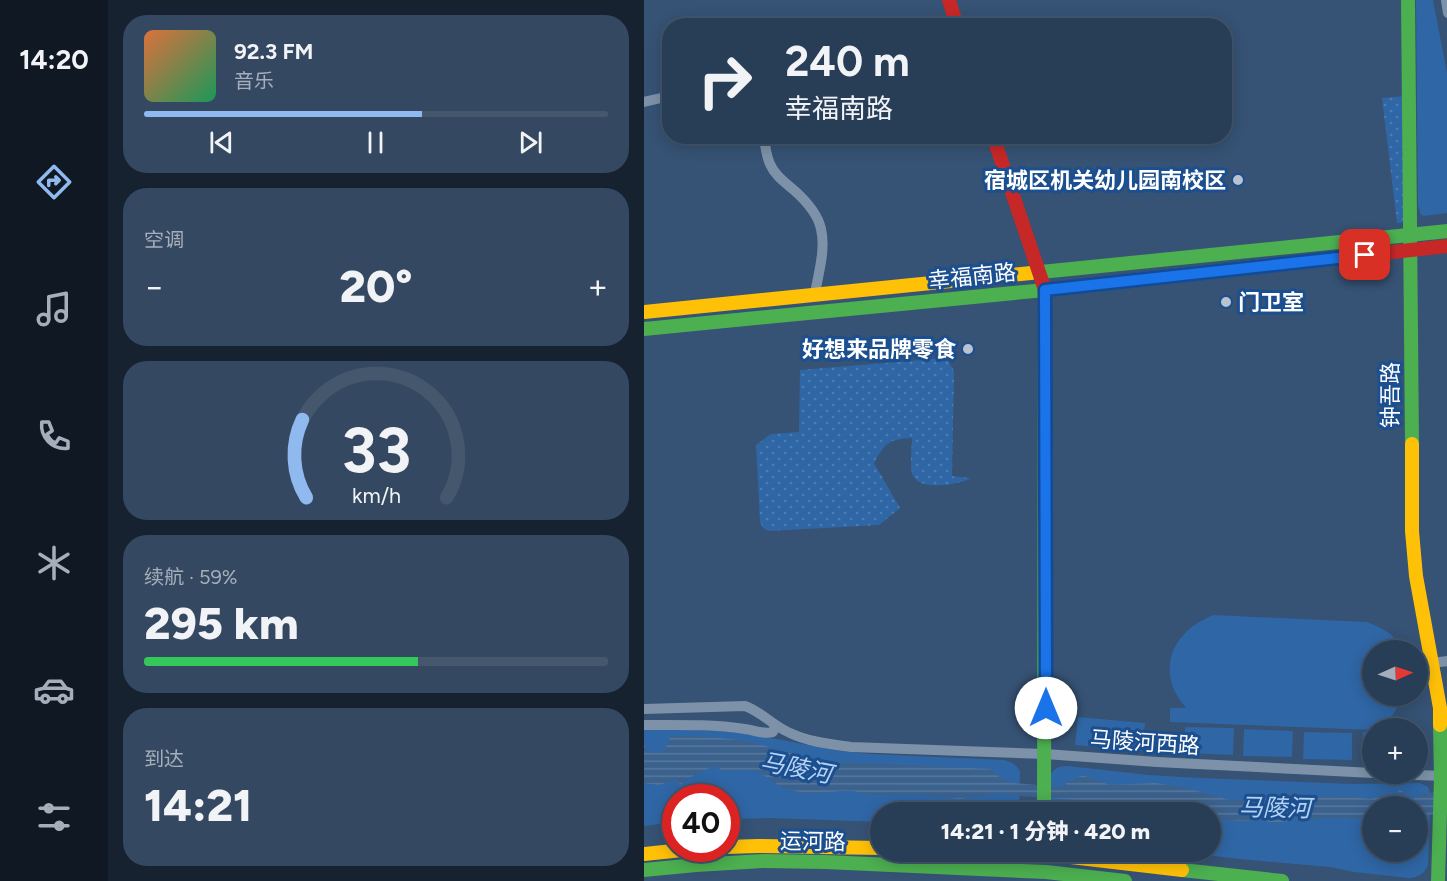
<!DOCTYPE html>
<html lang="zh">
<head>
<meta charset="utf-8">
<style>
  body { margin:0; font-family:Figtree,"Noto Sans SC",sans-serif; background:#344961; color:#f1f3f6; height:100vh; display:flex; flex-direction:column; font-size:22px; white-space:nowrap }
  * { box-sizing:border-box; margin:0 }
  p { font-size:20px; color:#a5aeba }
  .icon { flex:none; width:33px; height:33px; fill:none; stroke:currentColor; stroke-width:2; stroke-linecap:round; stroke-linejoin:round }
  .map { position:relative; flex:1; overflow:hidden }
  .side { display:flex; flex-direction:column; gap:15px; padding:15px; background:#162230; width:536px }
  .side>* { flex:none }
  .top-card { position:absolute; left:18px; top:18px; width:570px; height:126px; border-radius:24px; box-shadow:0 3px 15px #0003,0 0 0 2px #44576d; background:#283e57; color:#f1f3f6; overflow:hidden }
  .needle { width:39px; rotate:87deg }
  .tools { position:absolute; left:718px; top:640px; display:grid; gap:12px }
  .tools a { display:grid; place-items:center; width:66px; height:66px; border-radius:50%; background:#283e57; box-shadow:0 3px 15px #0003,0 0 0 2px #44576d; font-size:30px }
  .speed { position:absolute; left:18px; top:784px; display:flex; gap:12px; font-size:30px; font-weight:700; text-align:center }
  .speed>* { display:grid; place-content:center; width:78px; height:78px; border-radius:50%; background:#283e57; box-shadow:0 3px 15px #0003,0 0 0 2px #44576d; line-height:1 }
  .speed .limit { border:9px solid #d22; background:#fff; color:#111 }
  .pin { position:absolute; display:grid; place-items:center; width:51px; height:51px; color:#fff; margin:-26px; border-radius:12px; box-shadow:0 3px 9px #0006 }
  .me { position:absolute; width:66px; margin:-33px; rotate:0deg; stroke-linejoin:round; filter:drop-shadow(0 0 4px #0008) }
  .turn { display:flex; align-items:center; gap:21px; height:126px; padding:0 24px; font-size:27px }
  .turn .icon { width:78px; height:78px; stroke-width:2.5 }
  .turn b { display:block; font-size:42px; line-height:51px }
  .big { font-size:45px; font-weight:800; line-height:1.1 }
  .side .card { flex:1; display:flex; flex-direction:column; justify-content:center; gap:9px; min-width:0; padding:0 21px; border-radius:24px; background:#344961 }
  .side .dial { align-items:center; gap:0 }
  .dial svg { height:156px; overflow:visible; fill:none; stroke:#44576d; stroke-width:7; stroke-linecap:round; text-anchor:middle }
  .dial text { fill:#f1f3f6; stroke:none }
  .song { display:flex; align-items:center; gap:18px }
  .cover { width:72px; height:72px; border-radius:9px; background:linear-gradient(135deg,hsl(20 70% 55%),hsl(150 70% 35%)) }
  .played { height:6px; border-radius:3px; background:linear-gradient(90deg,#90b9f0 60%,#44576d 60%) }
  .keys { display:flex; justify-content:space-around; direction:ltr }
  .heat { display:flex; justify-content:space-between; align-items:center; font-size:33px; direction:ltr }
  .charge { height:9px; border-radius:4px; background:linear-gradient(90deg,#34c759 59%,#44576d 0) }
  .trip { position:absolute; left:226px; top:802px; width:351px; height:60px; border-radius:30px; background:#283e57; box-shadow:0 3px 15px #0003,0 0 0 2px #44576d; font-weight:800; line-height:60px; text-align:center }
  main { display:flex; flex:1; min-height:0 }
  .dock { display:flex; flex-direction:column; width:108px; justify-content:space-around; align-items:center; background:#101923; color:#a5aeba }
  .dock .icon { width:42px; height:42px }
  .dock .active { color:#90b9f0 }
  .dock b { font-size:27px; color:#f1f3f6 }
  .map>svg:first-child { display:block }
  .green { fill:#2f66a5; fill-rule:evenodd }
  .garden { fill:url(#garden-dots) }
  .water { fill:url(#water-rules) }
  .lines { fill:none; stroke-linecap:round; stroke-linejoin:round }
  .street { stroke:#7d92a8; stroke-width:10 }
  .fast { stroke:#4caf50; stroke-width:14 }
  .slow { stroke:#ffc107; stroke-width:14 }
  .jam { stroke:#c62828; stroke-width:14 }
  .route-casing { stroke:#114b97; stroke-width:15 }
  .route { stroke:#1a73e8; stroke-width:10 }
  .poi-dot { fill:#b9c2ce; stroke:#1b4f8f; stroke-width:2 }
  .labels { text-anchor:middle; stroke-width:6; stroke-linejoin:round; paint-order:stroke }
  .poi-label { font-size:22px; font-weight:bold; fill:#fff; stroke:#1b4f8f; text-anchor:end }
  .street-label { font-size:22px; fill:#fff; stroke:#1b4f8f }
  .water-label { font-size:24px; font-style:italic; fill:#b5d3f5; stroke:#1b4f8f }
</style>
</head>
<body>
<main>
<nav class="dock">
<b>14:20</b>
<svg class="icon active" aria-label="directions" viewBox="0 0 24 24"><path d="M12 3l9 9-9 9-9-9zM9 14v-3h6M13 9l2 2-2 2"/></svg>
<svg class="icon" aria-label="music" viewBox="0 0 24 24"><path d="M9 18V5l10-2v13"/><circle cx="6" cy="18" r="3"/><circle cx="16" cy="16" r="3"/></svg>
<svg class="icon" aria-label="phone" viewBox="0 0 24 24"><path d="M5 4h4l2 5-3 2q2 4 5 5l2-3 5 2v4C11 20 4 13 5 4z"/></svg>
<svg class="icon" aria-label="climate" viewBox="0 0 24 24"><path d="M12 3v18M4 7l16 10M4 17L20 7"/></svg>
<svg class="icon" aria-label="car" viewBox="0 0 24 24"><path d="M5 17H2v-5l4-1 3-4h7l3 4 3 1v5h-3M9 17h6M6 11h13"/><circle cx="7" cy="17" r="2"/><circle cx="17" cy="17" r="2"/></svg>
<svg class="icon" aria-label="filters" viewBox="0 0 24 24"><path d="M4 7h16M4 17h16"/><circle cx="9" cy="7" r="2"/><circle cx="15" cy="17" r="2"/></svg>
</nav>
<section class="side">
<div class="card">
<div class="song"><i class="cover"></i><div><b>92.3 FM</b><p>音乐</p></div></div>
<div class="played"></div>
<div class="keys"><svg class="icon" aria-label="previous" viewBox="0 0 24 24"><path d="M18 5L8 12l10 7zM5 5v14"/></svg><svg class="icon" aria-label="pause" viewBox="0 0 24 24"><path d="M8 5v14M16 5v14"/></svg><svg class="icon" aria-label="next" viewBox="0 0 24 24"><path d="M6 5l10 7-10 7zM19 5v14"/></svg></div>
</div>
<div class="card"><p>空调</p>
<div class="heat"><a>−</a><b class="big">20°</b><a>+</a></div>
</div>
<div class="card dial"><svg viewBox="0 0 100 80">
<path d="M14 69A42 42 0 1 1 86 69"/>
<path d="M14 69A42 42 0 0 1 12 29" stroke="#90b9f0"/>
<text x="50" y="56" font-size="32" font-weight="700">33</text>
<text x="50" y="72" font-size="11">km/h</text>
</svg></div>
<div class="card"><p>续航 · 59%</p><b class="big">295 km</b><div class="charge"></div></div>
<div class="card"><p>到达</p><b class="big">14:21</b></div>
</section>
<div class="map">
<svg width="804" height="881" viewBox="0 0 804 881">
  <defs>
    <pattern id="garden-dots" width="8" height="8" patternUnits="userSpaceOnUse" patternTransform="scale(1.5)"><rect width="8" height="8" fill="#2f66a5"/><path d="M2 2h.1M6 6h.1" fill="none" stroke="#4e7db2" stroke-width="1.8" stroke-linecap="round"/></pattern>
    <pattern id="water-rules" width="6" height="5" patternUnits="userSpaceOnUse" patternTransform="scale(1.5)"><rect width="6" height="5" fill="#3b618d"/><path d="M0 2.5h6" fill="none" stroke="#58799e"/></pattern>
  </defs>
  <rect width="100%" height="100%" fill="#365274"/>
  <g class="green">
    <polygon points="772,0 789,0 804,78 803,213 780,216 777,215 774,205"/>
    <path d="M570,615l153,7c20,8 25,11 37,29h-31v45h33l-15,21h7l-1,12h-24v1l-203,-8v-14h16c-4,-5 -8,-10 -11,-16 -16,-35 6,-65 39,-77z"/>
    <polygon points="434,717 501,723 498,751 431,745"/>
    <polygon points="541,727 590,728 589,755 540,753"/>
    <path d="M0,728l96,4 100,19 30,3 134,6c7,2 13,4 16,12l-1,41h-138v9l-111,-4 -43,1 -1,-21h-50l-1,24 -31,4z"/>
    <polygon points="600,729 649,731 648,757 599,756"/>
    <polygon points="660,732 708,733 708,760 659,759"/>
    <polygon points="719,732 729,733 729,759 717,758"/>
    <path d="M424,766l81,9 52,3 153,6 66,-1 8,4 3,8 -3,70c-3,8 -10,13 -19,13l-55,-6 -25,-5 -90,-8 -57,-7h29v-39h-160v-39c4,-7 9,-8 17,-8zM729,807h45v45h-45z"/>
  </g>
  <g class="garden">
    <polygon points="762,96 763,222 753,223 738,98"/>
    <path d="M302,358l8,13 -2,105 19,2c-12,7 -51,13 -58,-2 -4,-8 -1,-28 -1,-38 -23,1 -27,5 -38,25l26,45 -21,17 -110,6 -6,-3 -3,-6 -4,-77 15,-11 28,-2 1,-62z"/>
  </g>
  <path class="water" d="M27,736h26l43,4 18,4 55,15 19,3 159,7 8,8 14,6 49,4 4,-2v-4l9,-1 5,-4h5l25,9 45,-2 28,4 46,13h22l23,-2 22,-6 15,5 39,-1 19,3 7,-1 12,-6 2,3 7,-1 2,-4 3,1 10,9 7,-6 28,-3v23l-29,1v-8h-45v12l-49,-1 -10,2 -12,-1 -7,-4 -4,1 -2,5 -16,2 -9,-3 -25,1 -20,-2 -8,-2v-4c-18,0 -42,2 -56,-9l-48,4 -4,-3 -25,-5 -60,-4 -18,-3 -40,6 -48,-5 -37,1 -22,-4h-13l-32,3 -25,-6 -20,-13 1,-2c-15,-4 -29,-4 -44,-2l-1,-5c-15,3 -27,9 -39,19l-3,-6 -18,6 -15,-2v-43l1,8 3,3 11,2 6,-4z"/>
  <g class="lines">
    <g class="street">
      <polyline points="802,0 804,13"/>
      <polyline points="0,102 26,96"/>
      <path d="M120,136c1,10 2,19 6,28 5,12 16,19 25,27 11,10 23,23 26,38 5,21 -3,45 -6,65"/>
      <polyline points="787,663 804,661"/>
      <path d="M0,709l101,-3c17,6 28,20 45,27 19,9 40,11 61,14l194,7 112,8 216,11"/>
      <path d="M0,725c34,0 67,-1 101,4 9,1 19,6 28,3l2,-7"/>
      <polyline points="740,774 803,776"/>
    </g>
    <g class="fast">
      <polyline points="764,0 768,444"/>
      <polyline points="387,273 804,231"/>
      <polyline points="0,329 401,290 684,259"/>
      <polyline points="400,813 401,296"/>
      <polyline points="0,870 52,865 119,861 181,862 402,872 481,881"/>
      <polyline points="538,870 638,881"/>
      <polyline points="794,881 797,777 796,725"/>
    </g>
    <g class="slow">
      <polyline points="0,312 387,273"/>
      <polyline points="768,444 768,531 772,576 796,708 796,725"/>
      <polyline points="82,847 114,846 237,848"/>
      <polyline points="353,852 401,854 538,870"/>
      <polyline points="0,854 48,849"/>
    </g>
    <g class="jam">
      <polyline points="305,0 313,26"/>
      <polyline points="349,136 401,290 401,296"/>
      <polyline points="684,259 804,246"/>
    </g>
  </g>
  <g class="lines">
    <g class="route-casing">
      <polyline id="route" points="402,708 401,290 721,255"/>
    </g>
    <use href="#route" class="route"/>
  </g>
  <g class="poi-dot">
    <circle cx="594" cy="180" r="6"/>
    <circle cx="582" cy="302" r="6"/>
    <circle cx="324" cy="349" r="6"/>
  </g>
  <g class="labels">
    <g class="poi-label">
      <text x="582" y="188">宿城区机关幼儿园南校区</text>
      <text x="594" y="310" text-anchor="start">门卫室</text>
      <text x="312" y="357">好想来品牌零食</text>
    </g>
    <g class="street-label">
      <text transform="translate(328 276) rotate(-6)" y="8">幸福南路</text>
      <text transform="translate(746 395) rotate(-90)" y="8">钟吾路</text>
      <text transform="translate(501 742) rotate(4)" y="8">马陵河西路</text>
      <text transform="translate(169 841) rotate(1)" y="8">运河路</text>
    </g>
    <g class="water-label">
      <text transform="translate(152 768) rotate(11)" y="8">马陵河</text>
      <text transform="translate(631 808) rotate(1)" y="8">马陵河</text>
    </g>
  </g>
</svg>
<div class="tools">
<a><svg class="needle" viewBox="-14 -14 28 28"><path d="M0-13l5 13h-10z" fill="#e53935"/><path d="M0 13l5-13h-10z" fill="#a5aeba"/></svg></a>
<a>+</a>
<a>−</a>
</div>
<div class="speed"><div class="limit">40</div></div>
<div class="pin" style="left:721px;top:255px;background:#d93025"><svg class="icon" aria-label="arrive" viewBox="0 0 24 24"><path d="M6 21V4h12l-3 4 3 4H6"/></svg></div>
<svg class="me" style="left:402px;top:708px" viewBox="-20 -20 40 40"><circle r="19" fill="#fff"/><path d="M0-13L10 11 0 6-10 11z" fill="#1a73e8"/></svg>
<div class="trip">14:21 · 1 分钟 · 420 m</div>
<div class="top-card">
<div class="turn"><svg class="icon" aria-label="right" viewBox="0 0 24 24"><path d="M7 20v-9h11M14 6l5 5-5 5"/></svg><div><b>240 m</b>幸福南路</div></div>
</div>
</div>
</main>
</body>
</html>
